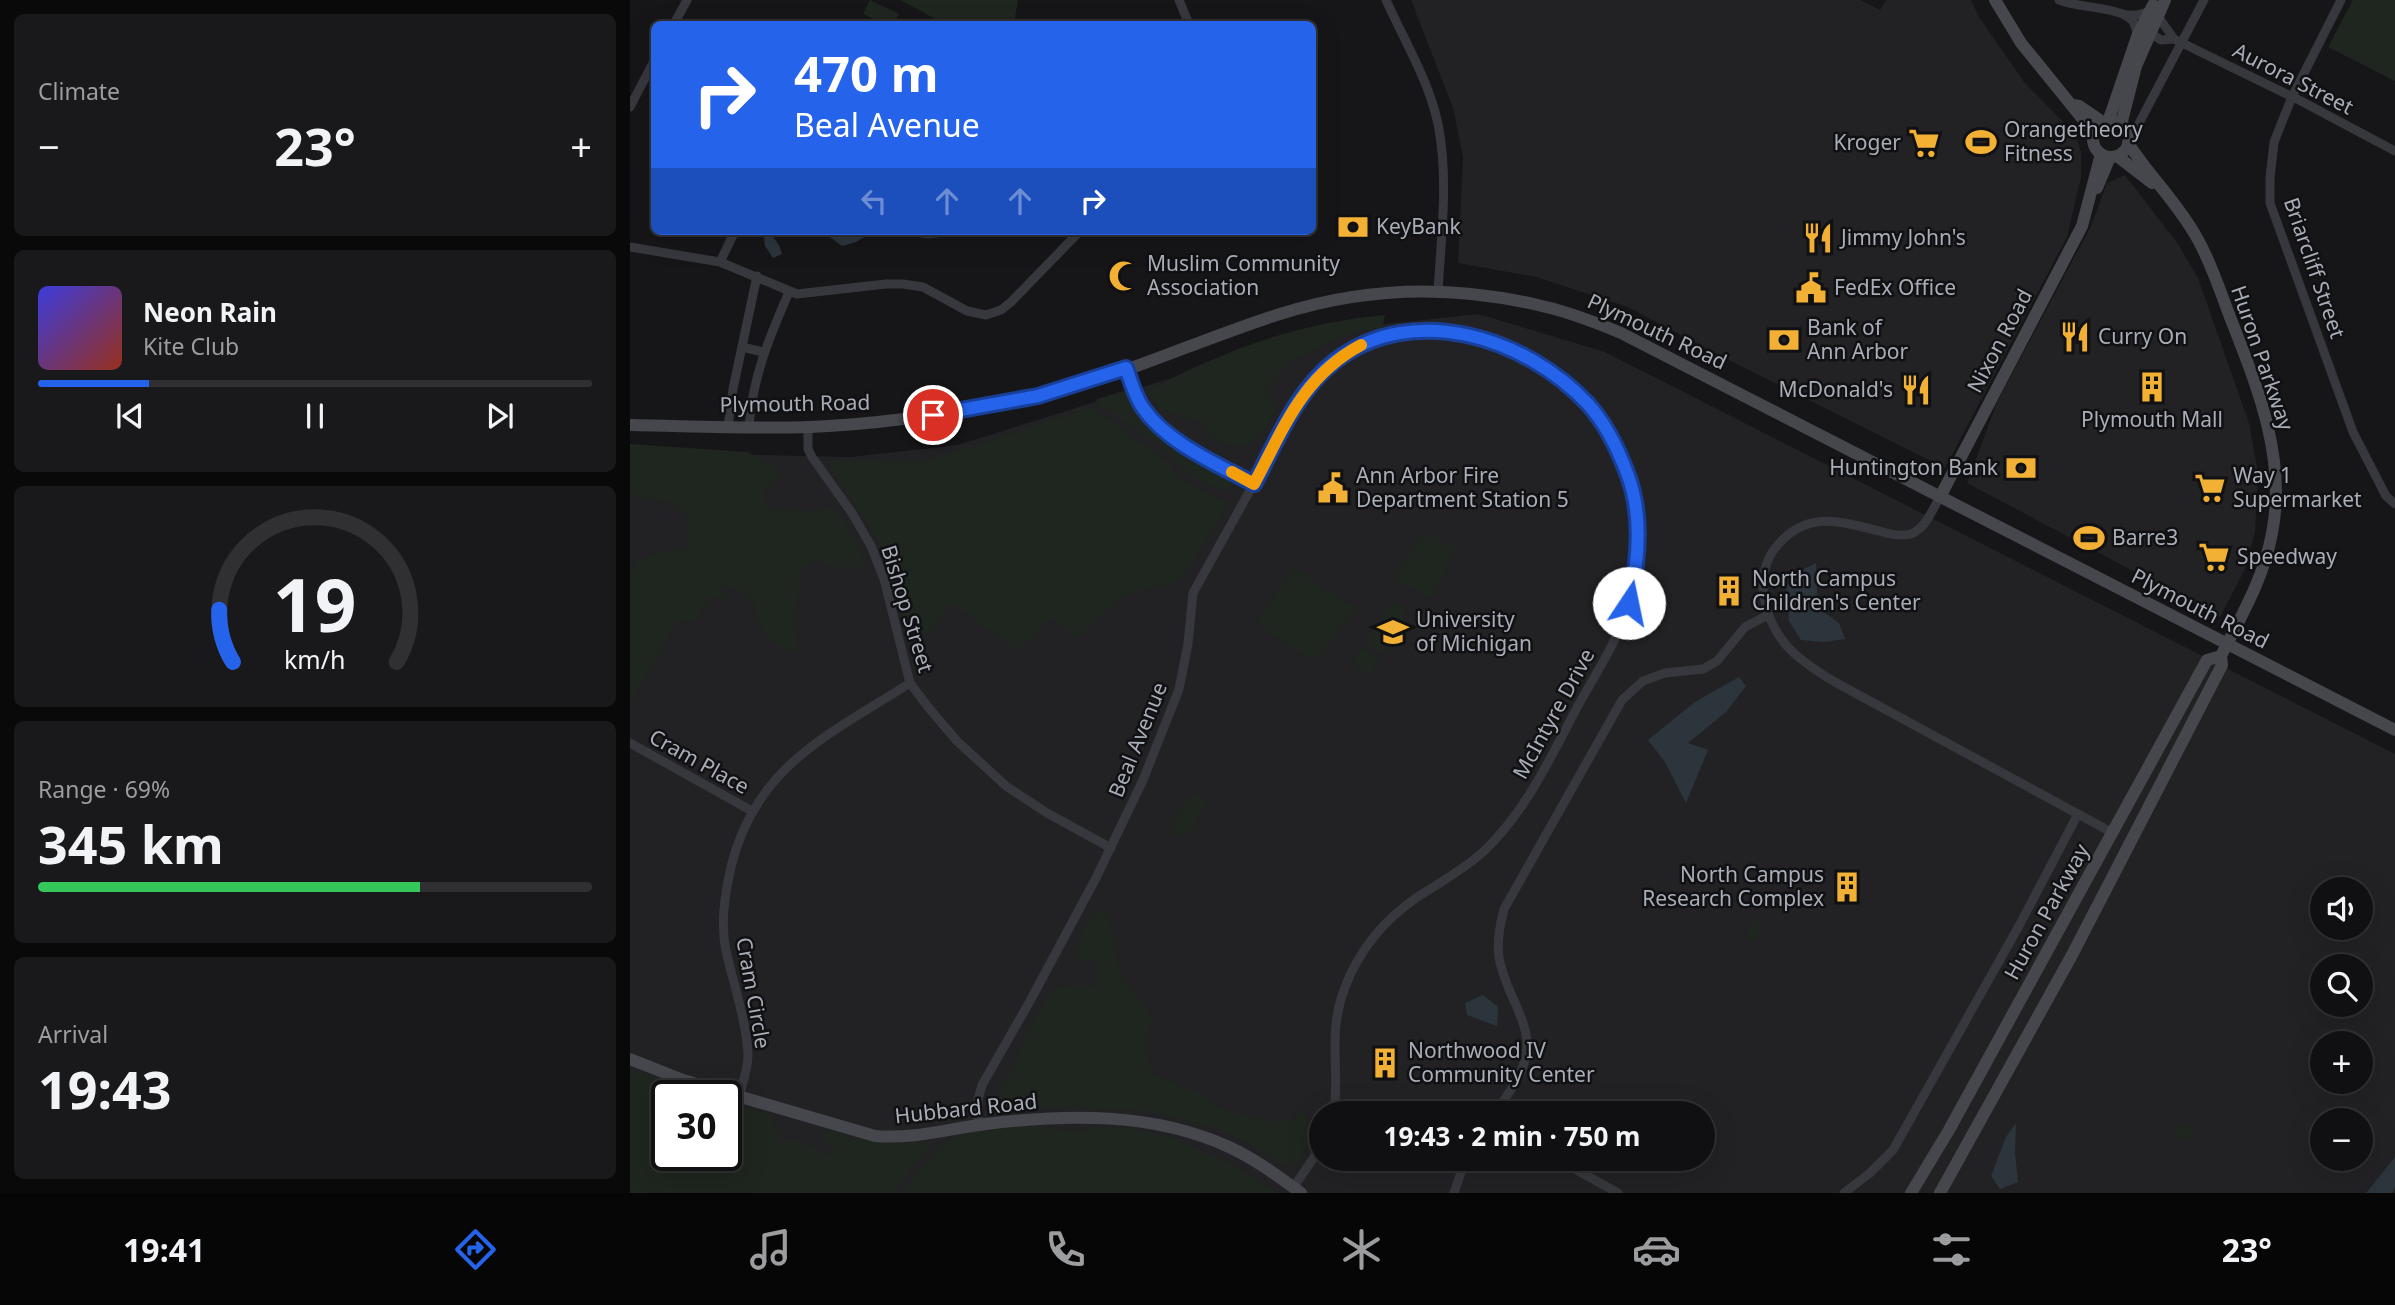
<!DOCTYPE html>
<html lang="en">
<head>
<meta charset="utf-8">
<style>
  body { margin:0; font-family:"Noto Sans",sans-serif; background:#19191b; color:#f1f3f6; height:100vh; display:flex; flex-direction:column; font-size:26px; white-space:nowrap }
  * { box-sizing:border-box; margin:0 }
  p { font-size:23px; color:#9c9d9f }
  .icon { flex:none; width:38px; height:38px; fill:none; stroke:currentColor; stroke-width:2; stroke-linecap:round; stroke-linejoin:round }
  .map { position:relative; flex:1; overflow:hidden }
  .sheet { display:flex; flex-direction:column; gap:14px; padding:14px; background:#09090a; width:630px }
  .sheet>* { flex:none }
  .hud { position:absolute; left:21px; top:21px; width:665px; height:214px; border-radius:10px; box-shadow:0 7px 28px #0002,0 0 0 2px #303032; background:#2563eb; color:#fff; overflow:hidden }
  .controls { position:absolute; left:1680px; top:877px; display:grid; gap:14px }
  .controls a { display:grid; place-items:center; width:63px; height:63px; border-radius:50%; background:#101012; box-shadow:0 7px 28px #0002,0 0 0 2px #303032; font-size:35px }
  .speed { position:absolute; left:21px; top:1080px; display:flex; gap:14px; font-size:35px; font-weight:700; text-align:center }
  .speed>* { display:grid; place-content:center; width:91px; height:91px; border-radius:50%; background:#101012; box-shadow:0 7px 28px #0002,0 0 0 2px #303032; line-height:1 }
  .speed .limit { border:4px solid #111; border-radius:10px; background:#fff; color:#111 }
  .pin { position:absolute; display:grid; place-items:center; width:60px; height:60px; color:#fff; margin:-30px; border:4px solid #fff; border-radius:50%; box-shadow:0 2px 7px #0007 }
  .me { position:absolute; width:77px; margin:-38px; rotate:11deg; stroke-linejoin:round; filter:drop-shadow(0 0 5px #0008) }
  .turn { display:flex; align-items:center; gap:24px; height:147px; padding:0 28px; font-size:32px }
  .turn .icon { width:91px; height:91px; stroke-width:2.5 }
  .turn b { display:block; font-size:49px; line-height:60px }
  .lanes { display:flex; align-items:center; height:66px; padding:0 28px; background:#0003; justify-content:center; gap:35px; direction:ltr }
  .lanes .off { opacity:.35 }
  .big { font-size:52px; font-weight:700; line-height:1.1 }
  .sheet .card { flex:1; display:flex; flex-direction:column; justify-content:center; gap:10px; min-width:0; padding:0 24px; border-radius:10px; background:#19191b }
  .sheet .dial { align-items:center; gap:0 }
  .dial svg { height:182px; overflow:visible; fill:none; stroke:#303032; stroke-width:7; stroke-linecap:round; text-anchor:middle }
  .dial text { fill:#f1f3f6; stroke:none }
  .song { display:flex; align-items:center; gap:21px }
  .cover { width:84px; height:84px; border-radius:10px; background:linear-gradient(135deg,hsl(240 70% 55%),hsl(10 70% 35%)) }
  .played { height:7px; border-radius:4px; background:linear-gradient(90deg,#2563eb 20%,#303032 20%) }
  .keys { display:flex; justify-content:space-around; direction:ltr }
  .heat { display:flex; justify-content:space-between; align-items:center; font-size:38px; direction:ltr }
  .charge { height:10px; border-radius:5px; background:linear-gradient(90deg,#34c759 69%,#303032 0) }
  .trip { position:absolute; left:679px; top:1101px; width:406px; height:70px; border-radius:35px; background:#101012; box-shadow:0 7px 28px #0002,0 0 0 2px #303032; font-weight:700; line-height:70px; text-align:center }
  .menu { display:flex; height:112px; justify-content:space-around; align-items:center; background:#060607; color:#9c9d9f }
  .menu .icon { width:49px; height:49px }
  .menu .selected { color:#2563eb }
  .menu b { font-size:32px; color:#f1f3f6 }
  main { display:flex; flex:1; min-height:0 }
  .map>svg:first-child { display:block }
  .built { fill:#222225; fill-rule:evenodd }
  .green { fill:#1e261f }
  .water { fill:#2c353c }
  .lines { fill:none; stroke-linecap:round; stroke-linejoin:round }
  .street { stroke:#37383d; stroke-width:9 }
  .secondary { stroke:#45474d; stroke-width:12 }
  .route-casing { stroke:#184099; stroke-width:18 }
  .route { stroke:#2563eb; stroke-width:12 }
  .slow { stroke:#f59e0b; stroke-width:12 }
  .labels { text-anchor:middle; stroke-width:5; stroke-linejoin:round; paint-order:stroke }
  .street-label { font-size:21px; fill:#a8adb8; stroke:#111113 }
  .poi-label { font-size:21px; fill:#a8adb8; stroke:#111113; text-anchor:start }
</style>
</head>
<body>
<main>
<section class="sheet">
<div class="card"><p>Climate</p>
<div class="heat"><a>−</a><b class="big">23°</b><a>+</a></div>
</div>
<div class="card">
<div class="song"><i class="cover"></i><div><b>Neon Rain</b><p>Kite Club</p></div></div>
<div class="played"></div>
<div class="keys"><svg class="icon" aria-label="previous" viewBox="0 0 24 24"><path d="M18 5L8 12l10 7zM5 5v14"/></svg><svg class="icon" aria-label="pause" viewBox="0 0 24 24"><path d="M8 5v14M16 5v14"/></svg><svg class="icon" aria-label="next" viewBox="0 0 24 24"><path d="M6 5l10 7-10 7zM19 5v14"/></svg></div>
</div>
<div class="card dial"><svg viewBox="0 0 100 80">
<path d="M14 69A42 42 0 1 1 86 69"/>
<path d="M14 69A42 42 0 0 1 8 46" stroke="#2563eb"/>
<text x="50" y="56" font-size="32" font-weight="700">19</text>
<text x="50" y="72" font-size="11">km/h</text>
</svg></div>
<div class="card"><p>Range · 69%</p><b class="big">345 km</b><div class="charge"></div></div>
<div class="card"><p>Arrival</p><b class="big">19:43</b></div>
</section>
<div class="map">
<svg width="1765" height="1193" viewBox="0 0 1765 1193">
  <rect width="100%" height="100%" fill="#161618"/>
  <g class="built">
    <polygon points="781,0 1230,0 1250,10 1256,0 1341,0 1349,17 1394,82 1445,134 1451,152 1451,177 1437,237 1315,468 1073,347 998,307 906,277 828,263 833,157 823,108"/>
    <polygon points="1495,175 1548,244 1568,278 1619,423 1628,473 1625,532 1614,571 1590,617 1337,483 1367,402 1462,224 1477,183"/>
    <path d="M848,314l127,38 790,402v439h-1765v-741l220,5 108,-12 363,-114zM1692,889h39v39h-39zM1692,966h39v38h-39zM1692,1043h39v39h-39zM37,1096h59v59h-59zM691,1113h382v45h-382zM1692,1120h39v38h-39z"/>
  </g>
  <g class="green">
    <polygon points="240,0 269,14 264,24 255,24 233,14"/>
    <polygon points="270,0 388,0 384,24 315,24"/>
    <polygon points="1723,0 1765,0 1765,81 1698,47"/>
    <path d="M755,315l-3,14 -22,2 -27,8 -44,23 -12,11 -12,19 11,16c-11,22 -20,44 -49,36 -15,-4 -17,-9 -23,-22 -31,-12 -38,0 -57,-31 75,-40 153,-69 238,-76z"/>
    <path d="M497,390c22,49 61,64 105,89l3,5 -15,7 -35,-19 -14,-17 -75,-54 1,-2z"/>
    <polygon points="462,407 541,465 549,478 598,504 551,581 497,594 446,637 421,618 388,651 321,603 299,632 275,635 257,556 196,460 295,462"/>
    <path d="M0,444l118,8 27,15 7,8 -17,13 -1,10 4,12 44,1 22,-3c15,18 27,35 30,59h-32l-15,-6 -18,11v19l-6,33 6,27 -9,2 -18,-12 -14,-20 -5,-20 -13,-11 -20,-5 7,15 -8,-3 -9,2 -16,24 -13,-3 -6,4 -43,76h-2v-123l8,-17 22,-8 27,-3 -1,-35 -13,-12 -43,-8z"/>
    <polygon points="795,532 826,548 800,599 765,579"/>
    <polygon points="664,569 726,608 686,658 677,658 637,631 637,629 628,622"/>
    <polygon points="761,602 777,611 770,628 751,618"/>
    <polygon points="745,624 767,635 755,655 735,643"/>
    <polygon points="732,648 750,658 740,675 723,665"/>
    <polygon points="562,792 577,800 560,833 549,836 543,830 545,818 547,818"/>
    <path d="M469,908l9,9 14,63 20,22 12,17c-13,24 -10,32 0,56l45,17 22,16 30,9 25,5 17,-2 12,-10c8,17 3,43 -9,56l-18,-4 -28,-18 -29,-14 -71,-19 -83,-4 -50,3 -12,-2 -7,-6 3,-13 14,-20 14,-42 23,-36 19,-6 25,1 1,-24 -21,-5c4,-17 8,-38 23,-49z"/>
    <polygon points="1125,919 1134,924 1123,944 1114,939"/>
    <polygon points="0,1069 79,1095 37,1096 37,1155 96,1155 96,1101 138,1114 151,1141 172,1141 198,1155 206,1149 194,1141 193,1135 196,1130 211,1132 219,1140 229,1138 269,1144 291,1140 299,1147 263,1193 0,1193"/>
    <polygon points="1551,1123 1564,1131 1557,1142 1544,1135"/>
    <polygon points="364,1126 408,1126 430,1131 454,1132 468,1127 498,1128 544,1138 605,1165 647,1193 271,1193 303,1154 323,1138"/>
  </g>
  <g class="water">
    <polygon points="192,231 244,231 226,242 212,246"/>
    <path d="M271,231h53c-20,11 -33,8 -53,0z"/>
    <polygon points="141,234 149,245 152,254 143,258 135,246 134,237"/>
    <polygon points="1186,563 1188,608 1209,623 1215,639 1194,642 1171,640 1159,621 1156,587 1168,572"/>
    <polygon points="1109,677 1116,686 1096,712 1058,743 1078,750 1056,803 1035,762 1018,740 1065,702"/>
    <polygon points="853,995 868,1007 867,1026 837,1015 835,1003"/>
    <polygon points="1386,1123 1385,1153 1388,1182 1370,1189 1361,1176 1376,1137"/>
    <polygon points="1765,1157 1765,1187 1762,1193 1736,1193"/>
  </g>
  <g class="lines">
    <g class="street">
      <polyline points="549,0 559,24"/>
      <path d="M756,0c18,40 43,81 52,124 11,55 3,113 0,168"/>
      <path d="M1429,0c21,8 45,6 66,15"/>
      <polyline points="1711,0 1662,97 1644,142 1640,178 1640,203 1723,432 1756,496 1765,504"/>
      <polyline points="44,24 57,0"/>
      <polyline points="1519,32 1531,40 1544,39 1527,15"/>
      <polyline points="1508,34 1503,21 1495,15 1507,15 1521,11"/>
      <polyline points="1544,39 1671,101 1765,151"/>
      <polyline points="0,107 24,61"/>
      <polyline points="1507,127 1574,0"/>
      <polyline points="0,247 90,262 167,294 256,284 273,284 293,287 337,311 356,315 371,310 381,302 450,231"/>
      <polyline points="90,262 105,231"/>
      <polyline points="112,347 133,352"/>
      <path d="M496,368c5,13 9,29 17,40 25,36 73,55 111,76"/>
      <polyline points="98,426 103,389 127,276"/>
      <path d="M119,426c4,-50 20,-88 40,-134"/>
      <polyline points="178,427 178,449 182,457 222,513 241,546 254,579 280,683 298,707 327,741 376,786 417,813 481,848"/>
      <path d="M1310,497c-8,13 -14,31 -29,37 -10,3 -22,0 -32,-3 -40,-10 -73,-21 -103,16 -11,13 -15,33 -12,50 8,44 33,62 69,84l280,152"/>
      <polyline points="0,743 122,811"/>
      <path d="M109,1096c4,-14 9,-27 9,-41 -1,-32 -15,-73 -22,-104 -6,-29 -1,-56 5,-84 25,-102 98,-132 179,-184"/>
      <path d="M865,1113c14,-20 32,-43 32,-68 0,-15 -6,-28 -12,-42 -17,-38 -22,-53 -11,-94l118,-209 21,-19 22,-8 38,-4 14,-8 28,-34 23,-12"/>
      <path d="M348,1125v-25l4,-15 48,-84 66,-123 47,-98 36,-91 9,-45 5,-51 110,-198c19,-25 42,-45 72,-56 79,-26 180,13 226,82 36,54 46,119 28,182 -10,35 -31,67 -49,99 -28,52 -53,109 -97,150 -20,18 -44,31 -67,46 -32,22 -57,53 -71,89 -18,47 -5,80 -11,126"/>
      <polyline points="925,1158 988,1193"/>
      <polyline points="663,1188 691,1147"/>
      <polyline points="824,1193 836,1158"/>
      <polyline points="1214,1193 1240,1173 1263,1150 1390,924 1448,814"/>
    </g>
    <g class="secondary">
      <polyline points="1365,0 1391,43 1464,133"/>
      <polyline points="1443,105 1449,106 1474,123"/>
      <circle cx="1481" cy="139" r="18"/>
      <polyline points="1478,122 1508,34 1523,5"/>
      <polyline points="1491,125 1506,66 1535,0"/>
      <polyline points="1487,156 1522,183"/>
      <polyline points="1467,188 1480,157"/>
      <path d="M0,425c60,1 120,4 180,2 76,-3 151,-15 225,-30 82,-18 165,-58 245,-83 87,-28 178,-29 266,-7 26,6 51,16 75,26l774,397"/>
      <polyline points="1310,497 1452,226 1471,154"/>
      <path d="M0,1059l53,21 192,56c42,3 71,-7 111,-12 81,-10 167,-12 243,23 26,12 49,29 72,46"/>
      <polyline points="1281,1193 1319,1130 1577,660 1591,656"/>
      <path d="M1310,1193l132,-238 150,-290 -1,-9c20,-40 43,-78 51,-123 15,-75 -15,-147 -42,-216 -10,-26 -19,-55 -33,-79 -19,-35 -48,-62 -69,-95"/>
    </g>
  </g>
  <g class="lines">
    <g class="route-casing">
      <path id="route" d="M303,415l105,-19 88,-28c5,13 9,29 17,40 24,35 74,56 111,76 22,-41 42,-93 81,-123 79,-60 191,-23 253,43 17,19 30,45 39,69 16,41 12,88 2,130"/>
    </g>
    <use href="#route" class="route"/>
    <path class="slow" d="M602,472l22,12c30,-56 48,-107 107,-139"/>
  </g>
  <defs>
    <g id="stadium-bare" transform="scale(2.415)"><path d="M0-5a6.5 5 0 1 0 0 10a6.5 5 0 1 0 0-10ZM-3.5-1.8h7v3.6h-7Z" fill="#f2b134" stroke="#111113" stroke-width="2.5" paint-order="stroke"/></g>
    <g id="supermarket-bare" transform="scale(2.415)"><path d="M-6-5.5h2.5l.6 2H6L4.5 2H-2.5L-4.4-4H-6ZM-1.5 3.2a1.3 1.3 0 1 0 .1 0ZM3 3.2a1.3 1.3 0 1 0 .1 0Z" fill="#f2b134" stroke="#111113" stroke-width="2.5" paint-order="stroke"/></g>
    <g id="bank-bare" transform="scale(2.415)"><path d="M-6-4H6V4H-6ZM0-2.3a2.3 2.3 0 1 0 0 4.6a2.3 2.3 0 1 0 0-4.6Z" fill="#f2b134" stroke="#111113" stroke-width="2.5" paint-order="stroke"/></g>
    <g id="restaurant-bare" transform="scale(2.415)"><path d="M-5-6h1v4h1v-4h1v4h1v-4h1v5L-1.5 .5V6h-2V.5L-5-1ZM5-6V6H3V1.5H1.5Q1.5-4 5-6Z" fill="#f2b134" stroke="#111113" stroke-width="2.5" paint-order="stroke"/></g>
    <g id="mosque-bare" transform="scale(2.415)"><path d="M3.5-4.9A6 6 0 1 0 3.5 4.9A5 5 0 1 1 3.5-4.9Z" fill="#f2b134" stroke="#111113" stroke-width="2.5" paint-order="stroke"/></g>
    <g id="civic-bare" transform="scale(2.415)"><path d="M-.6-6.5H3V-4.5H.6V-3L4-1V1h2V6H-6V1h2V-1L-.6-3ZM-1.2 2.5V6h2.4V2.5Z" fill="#f2b134" stroke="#111113" stroke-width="2.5" paint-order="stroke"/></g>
    <g id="building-bare" transform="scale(2.415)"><path d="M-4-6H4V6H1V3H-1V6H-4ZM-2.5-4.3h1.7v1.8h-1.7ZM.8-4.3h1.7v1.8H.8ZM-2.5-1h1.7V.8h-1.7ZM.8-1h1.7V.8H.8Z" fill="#f2b134" stroke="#111113" stroke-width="2.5" paint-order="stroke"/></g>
    <g id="university-bare" transform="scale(2.415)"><path d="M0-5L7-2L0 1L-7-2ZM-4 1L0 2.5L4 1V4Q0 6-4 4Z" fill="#f2b134" stroke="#111113" stroke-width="2.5" paint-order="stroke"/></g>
  </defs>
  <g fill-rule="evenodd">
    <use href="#stadium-bare" x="1351" y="142"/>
    <use href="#supermarket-bare" x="1294" y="143"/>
    <use href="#bank-bare" x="723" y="227"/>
    <use href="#restaurant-bare" x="1188" y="238"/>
    <use href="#mosque-bare" x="494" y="276"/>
    <use href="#civic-bare" x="1181" y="288"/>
    <use href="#restaurant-bare" x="1445" y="337"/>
    <use href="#bank-bare" x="1154" y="340"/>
    <use href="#building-bare" x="1522" y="387"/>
    <use href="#restaurant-bare" x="1286" y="390"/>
    <use href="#bank-bare" x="1391" y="468"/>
    <use href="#civic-bare" x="703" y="488"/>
    <use href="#supermarket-bare" x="1580" y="488"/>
    <use href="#stadium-bare" x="1459" y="538"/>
    <use href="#supermarket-bare" x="1584" y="557"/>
    <use href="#building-bare" x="1099" y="591"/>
    <use href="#university-bare" x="763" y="632"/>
    <use href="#building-bare" x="1217" y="887"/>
    <use href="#building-bare" x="755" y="1063"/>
  </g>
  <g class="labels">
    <g class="street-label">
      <text transform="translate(1663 79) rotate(27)" y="7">Aurora Street</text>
      <text transform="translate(1684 268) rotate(71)" y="7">Briarcliff Street</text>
      <text transform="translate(1027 332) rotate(25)" y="7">Plymouth Road</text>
      <text transform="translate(1370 341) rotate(-62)" y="7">Nixon Road</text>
      <text transform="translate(1632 358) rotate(71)" y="7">Huron Parkway</text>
      <text transform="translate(165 404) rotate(-1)" y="7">Plymouth Road</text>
      <text transform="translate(277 609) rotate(73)" y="7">Bishop Street</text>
      <text transform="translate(1570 609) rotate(27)" y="7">Plymouth Road</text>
      <text transform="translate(924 714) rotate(-61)" y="7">McIntyre Drive</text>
      <text transform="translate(508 740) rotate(-68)" y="7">Beal Avenue</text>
      <text transform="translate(69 762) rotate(29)" y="7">Cram Place</text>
      <text transform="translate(1417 912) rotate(-61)" y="7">Huron Parkway</text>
      <text transform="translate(123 993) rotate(80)" y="7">Cram Circle</text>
      <text transform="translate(336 1109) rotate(-6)" y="7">Hubbard Road</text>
    </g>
    <g class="poi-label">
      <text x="1374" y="137">Orangetheory<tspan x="1374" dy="24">Fitness</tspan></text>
      <text x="1271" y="150" text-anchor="end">Kroger</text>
      <text x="746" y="234">KeyBank</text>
      <text x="1211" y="245">Jimmy John's</text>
      <text x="517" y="271">Muslim Community<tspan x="517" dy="24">Association</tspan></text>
      <text x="1204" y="295">FedEx Office</text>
      <text x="1177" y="335">Bank of<tspan x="1177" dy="24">Ann Arbor</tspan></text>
      <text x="1468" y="344">Curry On</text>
      <text x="1263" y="397" text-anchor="end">McDonald's</text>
      <text x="1522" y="427" text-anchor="middle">Plymouth Mall</text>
      <text x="1368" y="475" text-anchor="end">Huntington Bank</text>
      <text x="726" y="483">Ann Arbor Fire<tspan x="726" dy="24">Department Station 5</tspan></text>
      <text x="1603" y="483">Way 1<tspan x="1603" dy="24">Supermarket</tspan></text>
      <text x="1482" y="545">Barre3</text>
      <text x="1607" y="564">Speedway</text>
      <text x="1122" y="586">North Campus<tspan x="1122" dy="24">Children's Center</tspan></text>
      <text x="786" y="627">University<tspan x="786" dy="24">of Michigan</tspan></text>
      <text x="1194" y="882" text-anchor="end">North Campus<tspan x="1194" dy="24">Research Complex</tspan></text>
      <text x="778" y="1058">Northwood IV<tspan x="778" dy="24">Community Center</tspan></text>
    </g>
  </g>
</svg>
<div class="controls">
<a><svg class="icon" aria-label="sound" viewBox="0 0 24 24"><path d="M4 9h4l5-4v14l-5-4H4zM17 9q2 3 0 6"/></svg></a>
<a><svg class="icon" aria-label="search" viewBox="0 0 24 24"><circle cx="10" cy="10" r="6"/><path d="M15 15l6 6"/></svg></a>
<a>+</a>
<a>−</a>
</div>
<div class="speed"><div class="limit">30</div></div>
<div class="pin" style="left:303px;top:415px;background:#d93025"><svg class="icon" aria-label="arrive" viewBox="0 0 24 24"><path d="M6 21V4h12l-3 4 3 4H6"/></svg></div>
<svg class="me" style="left:999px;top:603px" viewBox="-20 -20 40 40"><circle r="19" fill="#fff"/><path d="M0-13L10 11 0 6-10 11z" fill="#2563eb"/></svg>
<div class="trip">19:43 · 2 min · 750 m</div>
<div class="hud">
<div class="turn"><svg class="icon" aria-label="right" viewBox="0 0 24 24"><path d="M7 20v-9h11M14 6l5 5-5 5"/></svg><div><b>470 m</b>Beal Avenue</div></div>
<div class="lanes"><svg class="icon off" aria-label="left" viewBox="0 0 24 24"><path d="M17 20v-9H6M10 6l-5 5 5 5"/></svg><svg class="icon off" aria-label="ahead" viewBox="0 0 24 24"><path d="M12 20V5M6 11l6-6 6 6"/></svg><svg class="icon off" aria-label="ahead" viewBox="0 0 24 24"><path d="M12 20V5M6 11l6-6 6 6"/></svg><svg class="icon" aria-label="right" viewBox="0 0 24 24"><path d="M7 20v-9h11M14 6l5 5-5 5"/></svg></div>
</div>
</div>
</main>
<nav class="menu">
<b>19:41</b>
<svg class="icon selected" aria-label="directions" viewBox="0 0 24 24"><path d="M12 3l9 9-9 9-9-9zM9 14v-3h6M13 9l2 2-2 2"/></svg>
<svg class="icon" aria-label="music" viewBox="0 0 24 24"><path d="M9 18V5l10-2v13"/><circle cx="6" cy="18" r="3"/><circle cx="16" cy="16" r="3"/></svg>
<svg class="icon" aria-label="phone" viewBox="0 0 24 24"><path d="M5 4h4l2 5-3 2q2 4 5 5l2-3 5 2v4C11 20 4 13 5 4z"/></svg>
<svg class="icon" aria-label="climate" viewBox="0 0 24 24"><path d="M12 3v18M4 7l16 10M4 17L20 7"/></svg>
<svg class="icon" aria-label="car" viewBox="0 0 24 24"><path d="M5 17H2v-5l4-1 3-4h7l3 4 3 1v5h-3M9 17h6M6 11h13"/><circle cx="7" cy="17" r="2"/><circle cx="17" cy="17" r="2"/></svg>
<svg class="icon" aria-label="filters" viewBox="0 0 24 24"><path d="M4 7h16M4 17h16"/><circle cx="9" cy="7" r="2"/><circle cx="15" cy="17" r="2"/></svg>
<b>23°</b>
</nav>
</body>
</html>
